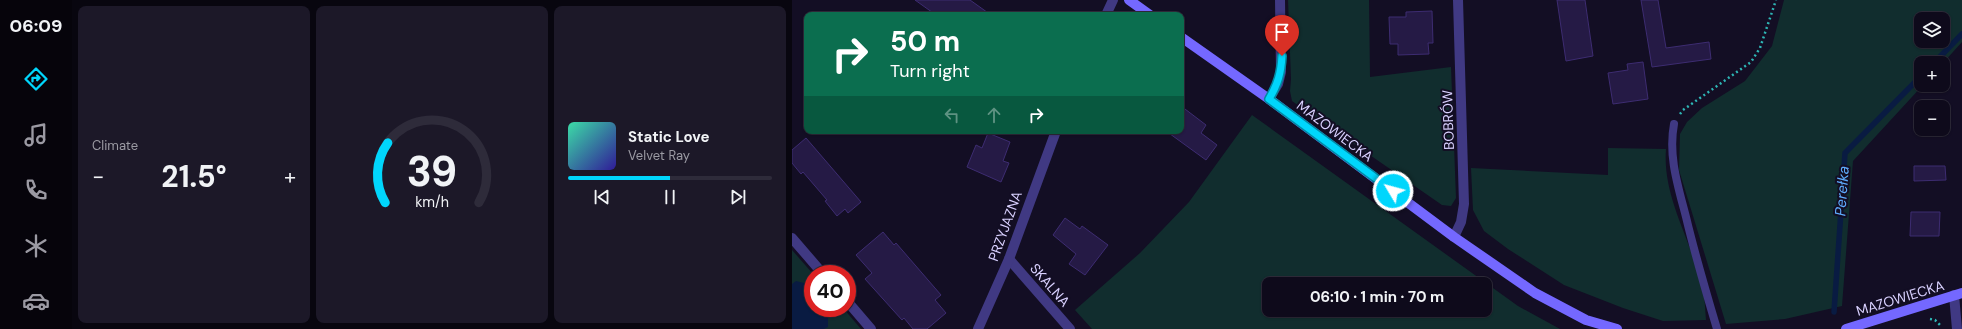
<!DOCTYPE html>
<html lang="en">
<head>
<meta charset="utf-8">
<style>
  body { margin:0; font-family:"DM Sans",sans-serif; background:#1c1828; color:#f1f3f6; height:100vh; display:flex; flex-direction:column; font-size:15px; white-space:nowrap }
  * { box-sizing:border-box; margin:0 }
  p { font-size:13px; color:#9b9aa3 }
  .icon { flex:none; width:22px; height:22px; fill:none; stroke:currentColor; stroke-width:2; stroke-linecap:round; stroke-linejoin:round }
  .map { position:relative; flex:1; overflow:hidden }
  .sheet { display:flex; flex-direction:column; gap:6px; padding:6px; background:#08060f; width:720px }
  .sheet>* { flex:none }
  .hud { position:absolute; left:12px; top:12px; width:380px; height:122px; border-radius:8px; box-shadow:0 1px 3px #0004,0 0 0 1px #2e2b3a; background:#0b6e4f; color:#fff; overflow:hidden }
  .controls { position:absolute; left:1122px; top:12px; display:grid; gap:8px }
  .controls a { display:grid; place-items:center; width:36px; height:36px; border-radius:8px; background:#0e0a1b; box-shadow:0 1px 3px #0004,0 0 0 1px #2e2b3a; font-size:20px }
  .speed { position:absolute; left:12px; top:265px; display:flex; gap:8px; font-size:20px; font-weight:700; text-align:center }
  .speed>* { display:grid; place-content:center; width:52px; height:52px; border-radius:50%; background:#0e0a1b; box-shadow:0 1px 3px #0004,0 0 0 1px #2e2b3a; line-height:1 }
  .speed .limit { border:6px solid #d22; background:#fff; color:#111 }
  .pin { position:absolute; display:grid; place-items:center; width:34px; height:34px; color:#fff; margin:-41px -17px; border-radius:50% 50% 50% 0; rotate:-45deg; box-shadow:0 0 4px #0007 }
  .pin .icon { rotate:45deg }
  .me { position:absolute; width:44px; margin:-22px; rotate:307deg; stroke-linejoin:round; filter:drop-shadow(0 0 3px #0008) }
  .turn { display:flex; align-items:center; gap:14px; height:84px; padding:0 20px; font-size:18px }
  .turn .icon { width:52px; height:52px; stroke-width:2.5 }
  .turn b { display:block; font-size:28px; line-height:34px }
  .lanes { display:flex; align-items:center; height:38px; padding:0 20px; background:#0003; justify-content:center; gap:20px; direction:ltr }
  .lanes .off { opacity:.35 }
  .big { font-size:30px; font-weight:700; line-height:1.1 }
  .sheet .card { flex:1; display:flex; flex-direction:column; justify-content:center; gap:6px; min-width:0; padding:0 14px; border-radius:8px; background:#1c1828 }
  .sheet .dial { align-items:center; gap:0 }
  .dial svg { height:104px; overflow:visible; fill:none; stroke:#2e2b3a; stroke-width:7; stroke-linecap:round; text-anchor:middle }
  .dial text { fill:#f1f3f6; stroke:none }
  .song { display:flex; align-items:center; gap:12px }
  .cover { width:48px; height:48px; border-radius:6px; background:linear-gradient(135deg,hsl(160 70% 55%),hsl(250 70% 35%)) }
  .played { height:4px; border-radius:2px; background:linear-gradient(90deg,#00d6fc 50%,#2e2b3a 50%) }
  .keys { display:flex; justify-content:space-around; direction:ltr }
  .heat { display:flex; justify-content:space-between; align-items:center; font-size:22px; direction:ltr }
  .sheet .tiles { flex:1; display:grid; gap:6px; grid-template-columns:repeat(3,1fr) }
  .trip { position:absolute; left:470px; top:277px; width:230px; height:40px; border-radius:8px; background:#0e0a1b; box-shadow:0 1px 3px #0004,0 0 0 1px #2e2b3a; font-weight:700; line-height:40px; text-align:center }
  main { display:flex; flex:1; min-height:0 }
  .tabs { display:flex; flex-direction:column; width:72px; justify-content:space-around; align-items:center; background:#06040b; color:#9b9aa3 }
  .tabs .icon { width:28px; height:28px }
  .tabs .active { color:#00d6fc }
  .tabs b { font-size:18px; color:#f1f3f6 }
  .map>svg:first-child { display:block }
  .green { fill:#112d2e; fill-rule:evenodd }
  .water { fill:#091b42 }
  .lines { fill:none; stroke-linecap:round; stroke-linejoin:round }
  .stream { stroke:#091b42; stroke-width:5.5 }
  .building { fill:#251a45; stroke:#3d2c71 }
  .path { stroke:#2eb6b5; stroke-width:2.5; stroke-dasharray:2 3; stroke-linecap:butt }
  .lane { stroke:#403983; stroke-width:8 }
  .street { stroke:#403983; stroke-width:10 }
  .secondary { stroke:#7468ff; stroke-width:10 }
  .route-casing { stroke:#008ba4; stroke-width:10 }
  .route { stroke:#00d6fc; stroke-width:7 }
  .labels { text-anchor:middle; stroke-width:4; stroke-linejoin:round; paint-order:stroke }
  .street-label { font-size:14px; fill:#d9d1ff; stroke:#130e24 }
  .water-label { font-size:15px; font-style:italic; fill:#5fadff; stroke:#130e24 }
</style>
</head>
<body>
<main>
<nav class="tabs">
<b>06:09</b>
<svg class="icon active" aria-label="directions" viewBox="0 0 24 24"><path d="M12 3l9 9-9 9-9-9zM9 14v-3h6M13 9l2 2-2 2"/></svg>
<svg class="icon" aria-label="music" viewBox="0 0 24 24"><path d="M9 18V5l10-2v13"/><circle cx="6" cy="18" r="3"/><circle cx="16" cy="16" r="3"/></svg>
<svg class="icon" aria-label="phone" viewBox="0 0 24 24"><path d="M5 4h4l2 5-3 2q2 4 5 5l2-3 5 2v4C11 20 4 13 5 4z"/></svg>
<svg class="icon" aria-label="climate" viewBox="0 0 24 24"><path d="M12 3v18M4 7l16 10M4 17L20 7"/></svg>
<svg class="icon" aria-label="car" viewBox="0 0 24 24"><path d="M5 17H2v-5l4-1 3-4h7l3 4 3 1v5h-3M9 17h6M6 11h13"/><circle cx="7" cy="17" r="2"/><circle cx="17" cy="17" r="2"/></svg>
</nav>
<section class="sheet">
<div class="tiles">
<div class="card"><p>Climate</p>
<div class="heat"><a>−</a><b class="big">21.5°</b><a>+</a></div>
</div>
<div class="card dial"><svg viewBox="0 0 100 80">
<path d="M14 69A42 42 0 1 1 86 69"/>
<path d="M14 69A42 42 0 0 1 16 23" stroke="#00d6fc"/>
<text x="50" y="56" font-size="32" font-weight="700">39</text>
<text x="50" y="72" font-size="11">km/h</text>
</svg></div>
<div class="card">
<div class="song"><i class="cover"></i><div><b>Static Love</b><p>Velvet Ray</p></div></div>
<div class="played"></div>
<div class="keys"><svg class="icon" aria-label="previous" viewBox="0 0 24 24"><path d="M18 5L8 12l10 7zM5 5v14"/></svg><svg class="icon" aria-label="pause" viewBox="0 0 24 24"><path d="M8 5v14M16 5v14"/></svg><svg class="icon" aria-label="next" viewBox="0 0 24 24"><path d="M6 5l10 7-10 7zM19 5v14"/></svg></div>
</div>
</div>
</section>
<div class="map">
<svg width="1170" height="329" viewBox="0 0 1170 329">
  <rect width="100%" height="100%" fill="#130e24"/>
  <g class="green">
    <polygon points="496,0 577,0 578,77 659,67 664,198 659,206 650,205 500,101 498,91 499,79"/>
    <path d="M992,0h178v42l-19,21h-22v22h2l-70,76 -11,145 -57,13 -59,5 -47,-154 1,-36 7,-12 15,-14 43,-27 27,-35zM1129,19h22v22h-22z"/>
    <path d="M460,115l266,191 42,23h-468l-17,-19 65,-57 49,-51zM477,284h216v26h-216z"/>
    <path d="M816,148l58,1c-4,49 27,94 37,140 2,10 2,21 3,31l-43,1 -40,-13 -59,-23 -56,-36 -24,-18 -11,-21 -2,-42 137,7z"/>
    <polygon points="0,250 21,274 21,308 51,308 69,329 0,329"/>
  </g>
  <polygon class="water" points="4,281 12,283 21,295 21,308 31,308 36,315 36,327 32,329 0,329 0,284"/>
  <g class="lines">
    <g class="stream">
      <polyline points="1142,63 1170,34"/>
      <polyline points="1042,312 1053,153 1129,76"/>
    </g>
  </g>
  <g class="building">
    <polygon points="123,0 178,0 199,15 144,15"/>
    <polygon points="765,0 793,0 801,56 774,61"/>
    <polygon points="849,0 866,0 874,48 917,42 919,59 860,67"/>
    <polygon points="640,11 641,43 636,43 637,54 606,55 606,44 598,44 597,17 614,17 614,12"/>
    <polygon points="851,62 856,99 821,104 816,73 836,70 835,64"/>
    <polygon points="389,106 414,125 409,133 425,145 414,160 374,131 389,131"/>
    <polygon points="196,133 218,142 211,161 217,163 209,182 175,167 184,145 190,148"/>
    <polygon points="14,138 69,202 56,213 53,209 45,216 33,201 35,200 11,172 9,174 0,163 0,150"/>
    <polygon points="1122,166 1153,166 1154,180 1122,181"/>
    <polygon points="1119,212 1148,212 1147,236 1118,236"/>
    <polygon points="273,218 288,229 290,226 316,245 293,275 277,264 284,254 261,235"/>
    <polygon points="91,232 102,245 104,243 149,295 143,300 154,313 135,329 121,329 112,318 110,320 73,279 80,273 64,255"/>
  </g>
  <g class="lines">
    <g class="path">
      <polyline points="888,114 891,110 959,62 968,48 984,0"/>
      <polyline points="1138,319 1143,320 1150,327"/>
    </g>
    <path class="lane" d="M882,124c-6,32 4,62 12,93 9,38 20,75 31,112"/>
    <g class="street">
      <polyline points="314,15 321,0"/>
      <polyline points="477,99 486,84 489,72 488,0"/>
      <polyline points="662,237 669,222 672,204 666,0"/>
      <polyline points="0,238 31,274"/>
      <polyline points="217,259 278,329"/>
      <polyline points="1162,295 1165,329"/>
      <polyline points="55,301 79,329"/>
      <polyline points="186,329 217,259 264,131"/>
    </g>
    <g class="secondary">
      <polyline points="337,0 358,15"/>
      <polyline points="389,37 477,99 662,237 743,293 794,320 825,329"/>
      <polyline points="1054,329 1170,293"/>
    </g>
  </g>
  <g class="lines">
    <g class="route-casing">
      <path id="route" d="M490,56c-1,17 -4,28 -13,43l124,92"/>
    </g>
    <use href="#route" class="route"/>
  </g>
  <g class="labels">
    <g class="street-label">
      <text transform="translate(656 120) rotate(-92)" y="5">BOBRÓW</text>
      <text transform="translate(543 131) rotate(37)" y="5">MAZOWIECKA</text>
      <text transform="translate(213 226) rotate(-70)" y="5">PRZYJAZNA</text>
      <text transform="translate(258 285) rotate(49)" y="5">SKALNA</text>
      <text transform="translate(1108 298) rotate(-17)" y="5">MAZOWIECKA</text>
    </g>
    <g class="water-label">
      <text transform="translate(1050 191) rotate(-86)" y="5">Perełka</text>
    </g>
  </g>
</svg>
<div class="controls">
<a><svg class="icon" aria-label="layers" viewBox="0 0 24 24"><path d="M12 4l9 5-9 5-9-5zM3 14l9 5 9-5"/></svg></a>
<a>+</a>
<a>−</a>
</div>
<div class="speed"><div class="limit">40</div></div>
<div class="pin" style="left:490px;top:56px;background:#d93025"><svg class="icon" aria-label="arrive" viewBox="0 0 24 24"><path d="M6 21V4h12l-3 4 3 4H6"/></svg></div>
<svg class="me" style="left:601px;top:191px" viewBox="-20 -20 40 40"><circle r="17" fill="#00d6fc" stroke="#fff" stroke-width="3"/><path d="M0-11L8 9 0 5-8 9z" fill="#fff"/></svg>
<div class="trip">06:10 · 1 min · 70 m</div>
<div class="hud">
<div class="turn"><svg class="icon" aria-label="right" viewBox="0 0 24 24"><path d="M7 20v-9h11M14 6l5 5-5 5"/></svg><div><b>50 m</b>Turn right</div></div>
<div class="lanes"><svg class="icon off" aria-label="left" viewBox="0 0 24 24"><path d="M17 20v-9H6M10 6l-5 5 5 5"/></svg><svg class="icon off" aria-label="ahead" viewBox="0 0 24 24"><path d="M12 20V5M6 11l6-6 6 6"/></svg><svg class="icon" aria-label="right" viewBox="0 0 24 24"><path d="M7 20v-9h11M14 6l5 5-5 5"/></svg></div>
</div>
</div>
</main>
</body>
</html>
